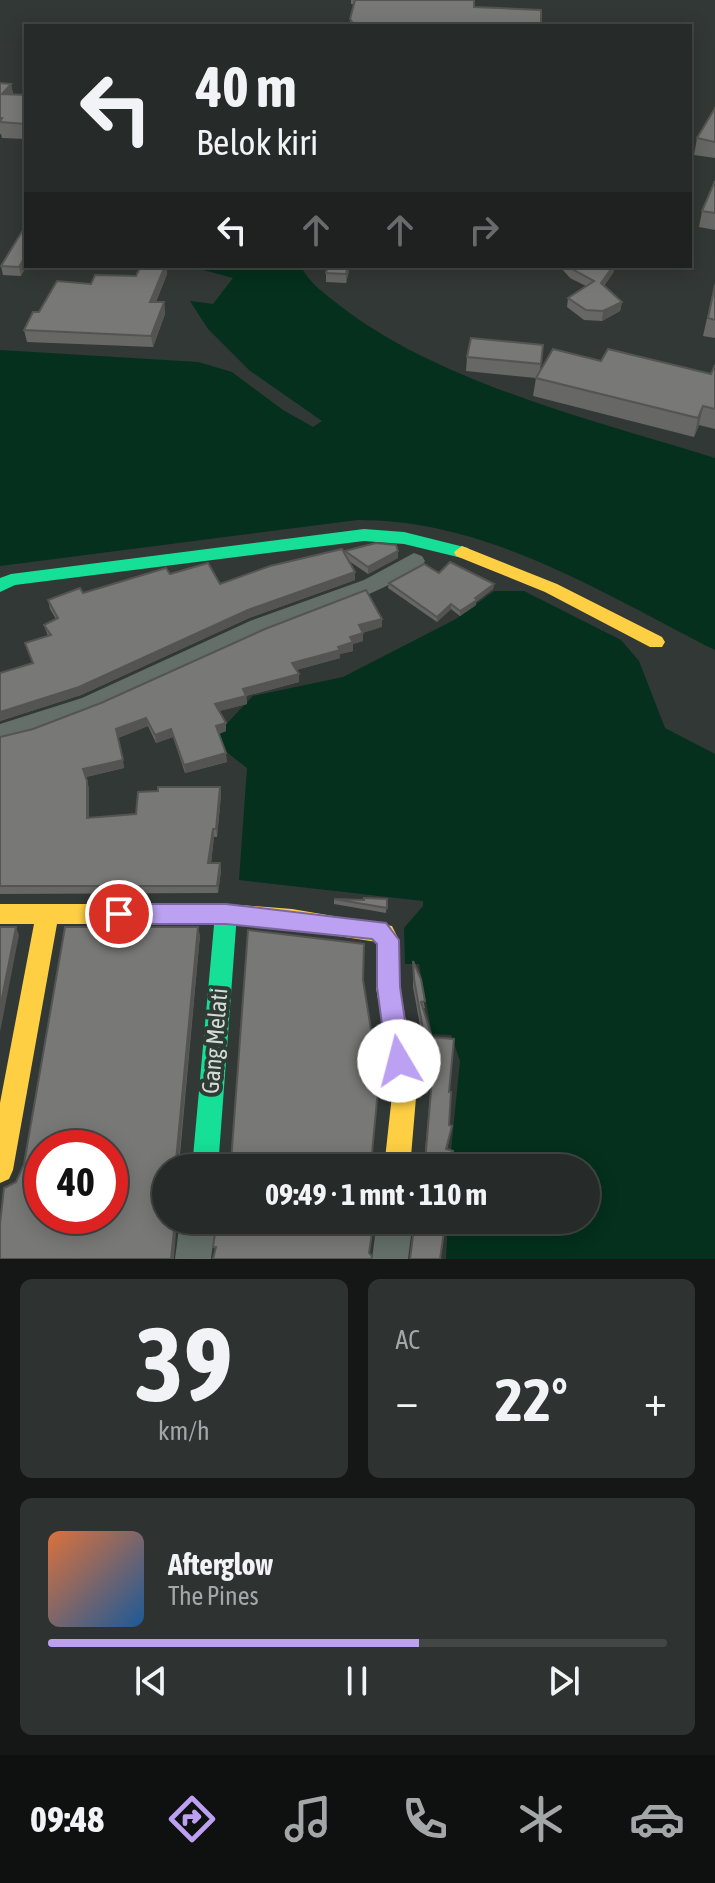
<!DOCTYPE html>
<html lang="id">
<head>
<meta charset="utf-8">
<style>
  body { margin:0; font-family:"Asap Condensed",sans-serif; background:#2e3230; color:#f1f3f6; height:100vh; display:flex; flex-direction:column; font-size:30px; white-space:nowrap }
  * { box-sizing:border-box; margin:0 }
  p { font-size:26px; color:#a4a7a8 }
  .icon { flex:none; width:44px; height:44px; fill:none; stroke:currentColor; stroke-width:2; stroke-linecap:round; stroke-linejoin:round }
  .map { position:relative; height:1259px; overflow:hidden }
  .side { display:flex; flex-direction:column; gap:20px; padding:20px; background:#151716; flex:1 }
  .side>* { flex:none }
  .hud { position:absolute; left:24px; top:24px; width:668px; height:244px; border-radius:0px; box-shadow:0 4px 20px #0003,0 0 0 2px #424645; background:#262a28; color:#f1f3f6; overflow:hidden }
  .speed { position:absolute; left:24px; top:1130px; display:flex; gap:16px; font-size:40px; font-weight:700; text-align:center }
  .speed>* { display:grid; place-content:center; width:104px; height:104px; border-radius:50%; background:#262a28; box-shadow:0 4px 20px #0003,0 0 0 2px #424645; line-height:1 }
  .speed .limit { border:12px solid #d22; background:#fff; color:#111 }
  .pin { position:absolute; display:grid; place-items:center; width:68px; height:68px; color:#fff; margin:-34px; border:4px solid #fff; border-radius:50%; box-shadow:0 2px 8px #0007 }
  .me { position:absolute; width:88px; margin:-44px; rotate:352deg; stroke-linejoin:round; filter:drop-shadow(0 0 6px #0008) }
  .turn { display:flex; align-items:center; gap:28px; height:168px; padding:0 40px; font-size:36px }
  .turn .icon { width:104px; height:104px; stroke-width:2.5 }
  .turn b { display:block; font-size:56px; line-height:68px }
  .lanes { display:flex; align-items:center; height:76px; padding:0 40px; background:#0003; justify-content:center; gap:40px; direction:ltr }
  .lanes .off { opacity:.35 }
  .big { font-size:60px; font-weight:700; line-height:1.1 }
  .side .card { flex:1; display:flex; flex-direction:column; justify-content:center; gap:12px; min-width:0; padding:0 28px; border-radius:12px; background:#2e3230 }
  .side .dial { align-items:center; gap:0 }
  .dial b { font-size:104px; line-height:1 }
  .song { display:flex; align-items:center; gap:24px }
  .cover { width:96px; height:96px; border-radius:12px; background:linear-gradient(135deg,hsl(20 70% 55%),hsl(210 70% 35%)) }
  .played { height:8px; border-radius:4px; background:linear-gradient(90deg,#bca0f2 60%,#424645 60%) }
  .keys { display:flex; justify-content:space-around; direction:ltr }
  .heat { display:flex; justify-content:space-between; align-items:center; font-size:44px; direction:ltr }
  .side .tiles { flex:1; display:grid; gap:20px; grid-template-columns:1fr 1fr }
  .card:last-child { grid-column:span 2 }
  .trip { position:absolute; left:152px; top:1154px; width:448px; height:80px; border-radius:40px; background:#262a28; box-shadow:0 4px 20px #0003,0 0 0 2px #424645; font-weight:700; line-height:80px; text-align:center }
  .tabs { display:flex; height:128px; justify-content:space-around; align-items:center; background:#0f1110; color:#a4a7a8 }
  .tabs .icon { width:56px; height:56px }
  .tabs .current { color:#bca0f2 }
  .tabs b { font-size:36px; color:#f1f3f6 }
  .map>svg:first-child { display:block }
  .water { fill:#04301d }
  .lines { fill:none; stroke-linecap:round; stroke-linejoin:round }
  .street { fill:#646f69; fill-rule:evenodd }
  .fast { fill:#16e098; fill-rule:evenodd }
  .slow { fill:#ffcf43; fill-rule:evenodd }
  .wall { fill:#676765; fill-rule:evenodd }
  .shaded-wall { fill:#545453 }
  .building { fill:#787876; stroke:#545453; stroke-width:2; fill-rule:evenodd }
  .route { fill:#bca0f2; stroke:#7a689d; stroke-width:2 }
  .labels { text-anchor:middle; stroke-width:8; stroke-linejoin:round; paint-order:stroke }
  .near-street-label { font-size:24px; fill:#d3dbd6; stroke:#2f3b34 }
</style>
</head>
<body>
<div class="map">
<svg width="715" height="1259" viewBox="0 0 715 1259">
  <rect width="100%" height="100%" fill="#323835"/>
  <g class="water">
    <path d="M202,266h99c7,16 24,28 38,39 98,77 256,116 376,153v192c-113,-57 -228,-131 -358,-130l-357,46v-216l198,12 34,10 51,38 30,17 9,-6 -73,-51 -41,-41 -18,-28 23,3 20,-26 -30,-8z"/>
    <polygon points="494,591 524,591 621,640 639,661 665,728 715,754 715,1259 446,1259 448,1220 586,1220 586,1168 455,1168 457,1156 451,1151 460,1061 451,1035 432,1034 419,964 405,964 404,928 423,906 423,901 239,880 247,768 211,740 253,696 343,677 456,619"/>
  </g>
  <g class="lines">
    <g class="street">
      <path d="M414,553l8,3 3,5 -3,5c-49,32 -103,46 -157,68 -89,37 -171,86 -265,110v-20l82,-26 168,-77 114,-41z"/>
      <polygon points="180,1220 216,1220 211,1259 175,1259"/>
      <polygon points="377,1220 413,1220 408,1259 372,1259"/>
    </g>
    <g class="fast">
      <polygon points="364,529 404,532 468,548 470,552 462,558 404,544 364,541 15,585 0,592 0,578 11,574"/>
      <polygon points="226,904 234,907 237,914 218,1168 192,1168 215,914 218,907"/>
    </g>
    <g class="slow">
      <polygon points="462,546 557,584 662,637 665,642 662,647 650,647 545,592 456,556 454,552"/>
      <polygon points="0,904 226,904 292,909 392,926 399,940 400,987 417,1086 410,1168 384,1168 393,1086 376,987 377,942 292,929 226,924 57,924 13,1170 9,1179 0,1183 0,1103 34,924 0,924"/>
    </g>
  </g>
  <g class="wall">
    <polygon points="351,0 474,0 474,7 541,26 350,26 350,19 354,4 351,4"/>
    <polygon points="0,83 11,84 13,94 26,95 26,139 2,138 1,134 0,134"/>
    <polygon points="715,108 715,158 694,155 697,138"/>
    <polygon points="715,181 715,230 699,227 702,211"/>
    <polygon points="26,225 21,276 3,275 1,266"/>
    <polygon points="141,266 166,266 167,274 156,302 164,302 165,314 153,347 27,342 24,330 39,312 91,284 136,276"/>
    <polygon points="350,266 346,283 326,282 326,273"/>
    <polygon points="562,266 615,266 613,273 604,286 622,302 620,311 602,321 584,320 567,307 568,298 586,286 570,278 562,269"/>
    <polygon points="715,283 715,338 703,336"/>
    <polygon points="543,345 540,371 601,361 711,374 715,365 715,429 699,425 694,437 533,396 536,378 466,371 467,357"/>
    <polygon points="345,551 398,558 368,574 349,561 355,580 249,618 81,695 0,721 0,673 33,663 25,643 48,636 44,625 56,619 50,609 48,600 170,574 220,584 345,555"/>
    <polygon points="439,573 494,584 493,589 476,602 476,605 460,616 451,609 437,622 388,588 389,583"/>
    <polygon points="382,627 363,632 363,641 353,644 353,651 340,654 340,658 296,670 299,682 246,696 247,704 219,711 226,731 219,734 227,762 185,773 173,737 156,743 148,726 118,738 124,768 86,777 89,789 89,818 136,814 220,787 221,795 217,837 214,837 211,863 220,863 221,871 218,893 0,894 0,737 33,729"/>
    <polygon points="334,899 364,900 387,899 386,913 334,904"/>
    <path d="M200,935l-21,230h49l3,-3 132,-181 8,183 51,1 2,-3 7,-77 -18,-98v-26l12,47 -2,1 26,83v33l2,7 -4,17 3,19h-284l8,91h-174l16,-77zM42,1148h68v41l6,-1 -4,28 -11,4 -59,-4z"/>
  </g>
  <g class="shaded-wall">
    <polygon points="11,84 14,98 2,94"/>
    <polygon points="26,255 26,266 27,266 21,276 19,267"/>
    <polygon points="165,266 166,266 167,274 151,313 150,302"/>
    <polygon points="348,266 350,266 346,283 346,274"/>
    <polygon points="613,266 615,266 613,273 599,293 601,283"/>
    <polygon points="164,302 165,314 153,347 151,336"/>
    <polygon points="622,302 620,311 602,321 603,311"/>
    <polygon points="703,406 699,425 694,437 698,418"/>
    <polygon points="398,551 398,558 368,574 368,567"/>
    <polygon points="355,572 355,580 249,618 81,695 0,721 0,712 248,610"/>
    <polygon points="494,584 493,589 476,602 476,605 460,616 460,611"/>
    <polygon points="451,604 451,609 437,622 437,617"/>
    <polygon points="382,619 382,627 359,634 359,625"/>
    <polygon points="363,633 363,641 353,644 353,651 340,654 340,658 293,671 292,663 338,647 350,637"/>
    <polygon points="299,674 299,682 246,696 247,704 216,712 215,704 243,689"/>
    <polygon points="146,718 148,726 118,738 116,729"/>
    <polygon points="226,723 226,731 217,734 216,726"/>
    <polygon points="171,729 173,737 156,743 155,735"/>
    <polygon points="226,753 227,762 185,773 184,765"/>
    <polygon points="123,760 124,768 85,777 83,769"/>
    <polygon points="87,781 89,789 89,826 87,818"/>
    <polygon points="220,787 221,795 217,837 216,829"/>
    <polygon points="213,829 214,837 210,871 208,863"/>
    <polygon points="220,863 221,871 218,893 217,886"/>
    <polygon points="16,927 19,935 0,1032 0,1008"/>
    <polygon points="198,927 200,935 178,1168 176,1161"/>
    <polygon points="175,1220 177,1220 174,1259 171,1259"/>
  </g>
  <g class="building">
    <polygon points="355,0 474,0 474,7 541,10 541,26 484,26 412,23 411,26 355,26 350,19"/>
    <polygon points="0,83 11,84 2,94 26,95 26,124 0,122 2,118 0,118"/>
    <polygon points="715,108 715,142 697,138"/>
    <polygon points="715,181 715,213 702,211"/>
    <polygon points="26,225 26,255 19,267 1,266"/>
    <polygon points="141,266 165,266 150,302 164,302 151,336 24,330 33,312 39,312 57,281 91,284 95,275 136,276"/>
    <polygon points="328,266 348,266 346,274 326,273"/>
    <polygon points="569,266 613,266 601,283 622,302 603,311 586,310 568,298 594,281 572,269"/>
    <polygon points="715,285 715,320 708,318"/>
    <polygon points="471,338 543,345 541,364 467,357"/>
    <polygon points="553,349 601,361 608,349 711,374 715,365 715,409 703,406 698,418 536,378"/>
    <polygon points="376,543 396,545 398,551 368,567 345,551"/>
    <polygon points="342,549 355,572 248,610 79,687 0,712 0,673 33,663 25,643 51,635 44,625 58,618 48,600 80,588 83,593 166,568 170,574 208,563 220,584 270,566"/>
    <polygon points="450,562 494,584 475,598 477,600 460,611 451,604 437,617 389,583 424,564 439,573"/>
    <polygon points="366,590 382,619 359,625 363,633 350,637 353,642 338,647 340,650 292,663 299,674 243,689 246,696 215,704 226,723 216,726 226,753 184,765 171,729 155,735 146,718 116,729 123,760 83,769 87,781 87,818 136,814 138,792 158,791 158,787 220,787 216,829 213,829 208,863 220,863 217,886 0,886 0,737 33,729 101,703 265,629"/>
    <polygon points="364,898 387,899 387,908 334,899 364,900"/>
    <polygon points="0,927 16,927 0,1008"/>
    <path d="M65,927h133l-22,234 3,4h49l3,-3 17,-232 116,14 -1,36 16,99 -8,85 51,1 3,-3 7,-83 -18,-100 -1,-18 8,18 4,22 -4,1 11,35 22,2 -5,53h2l-2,33 3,1 -6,23 7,2 -4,17h-283v52h9l-4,39h-171v-35l4,-36 12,-6 8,-18zM42,1148h68v34h7l-5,34h-10l-1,4 -44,-4h-15z"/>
    <polygon points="217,1220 374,1220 369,1253 372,1256 371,1259 213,1259 216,1247 213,1247"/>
    <polygon points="415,1220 438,1220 435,1230 444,1232 440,1259 410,1259"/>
  </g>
  <polygon class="route" points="119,904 226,904 386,923 399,940 400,987 411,1061 407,1069 399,1073 390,1069 387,1061 377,987 377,944 372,939 226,924 119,924 111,921 108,914 111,907"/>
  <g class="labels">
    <g class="near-street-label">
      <text transform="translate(215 1041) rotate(-85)" y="8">Gang Melati</text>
    </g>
  </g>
</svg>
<div class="speed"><div class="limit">40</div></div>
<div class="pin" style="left:119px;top:914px;background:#d93025"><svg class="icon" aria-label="arrive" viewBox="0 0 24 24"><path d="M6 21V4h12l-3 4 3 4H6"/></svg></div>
<svg class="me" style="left:399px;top:1061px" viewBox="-20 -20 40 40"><circle r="19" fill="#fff"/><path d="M0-13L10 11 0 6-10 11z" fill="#bca0f2"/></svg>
<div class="trip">09:49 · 1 mnt · 110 m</div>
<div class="hud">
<div class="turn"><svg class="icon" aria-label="left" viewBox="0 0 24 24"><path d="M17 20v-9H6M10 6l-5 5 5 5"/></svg><div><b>40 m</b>Belok kiri</div></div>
<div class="lanes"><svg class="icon" aria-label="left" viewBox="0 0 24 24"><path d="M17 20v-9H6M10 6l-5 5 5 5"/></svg><svg class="icon off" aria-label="ahead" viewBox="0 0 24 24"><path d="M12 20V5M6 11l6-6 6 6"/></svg><svg class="icon off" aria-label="ahead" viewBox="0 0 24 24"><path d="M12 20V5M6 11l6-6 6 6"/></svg><svg class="icon off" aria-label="right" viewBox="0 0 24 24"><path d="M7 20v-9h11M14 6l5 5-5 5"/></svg></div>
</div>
</div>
<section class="side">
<div class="tiles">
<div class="card dial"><b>39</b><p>km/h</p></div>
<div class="card"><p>AC</p>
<div class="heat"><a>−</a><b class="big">22°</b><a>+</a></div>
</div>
<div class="card">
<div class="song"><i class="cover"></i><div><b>Afterglow</b><p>The Pines</p></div></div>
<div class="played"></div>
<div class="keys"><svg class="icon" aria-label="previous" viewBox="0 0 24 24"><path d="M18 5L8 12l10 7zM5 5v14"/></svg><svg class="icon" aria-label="pause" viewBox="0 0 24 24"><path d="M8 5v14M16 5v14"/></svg><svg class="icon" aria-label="next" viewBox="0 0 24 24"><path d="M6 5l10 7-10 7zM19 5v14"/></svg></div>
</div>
</div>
</section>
<nav class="tabs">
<b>09:48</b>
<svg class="icon current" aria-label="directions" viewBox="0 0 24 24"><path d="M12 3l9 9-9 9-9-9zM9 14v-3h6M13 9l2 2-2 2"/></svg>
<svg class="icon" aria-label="music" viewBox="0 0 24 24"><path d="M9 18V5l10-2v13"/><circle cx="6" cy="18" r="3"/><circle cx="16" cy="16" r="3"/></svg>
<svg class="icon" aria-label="phone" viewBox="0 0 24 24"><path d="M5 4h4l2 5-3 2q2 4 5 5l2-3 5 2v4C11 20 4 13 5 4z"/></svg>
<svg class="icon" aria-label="climate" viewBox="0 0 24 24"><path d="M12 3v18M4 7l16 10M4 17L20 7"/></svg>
<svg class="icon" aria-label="car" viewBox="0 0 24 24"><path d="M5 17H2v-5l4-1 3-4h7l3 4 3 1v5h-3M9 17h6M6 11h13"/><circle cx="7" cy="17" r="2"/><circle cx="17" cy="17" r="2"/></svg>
</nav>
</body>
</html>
